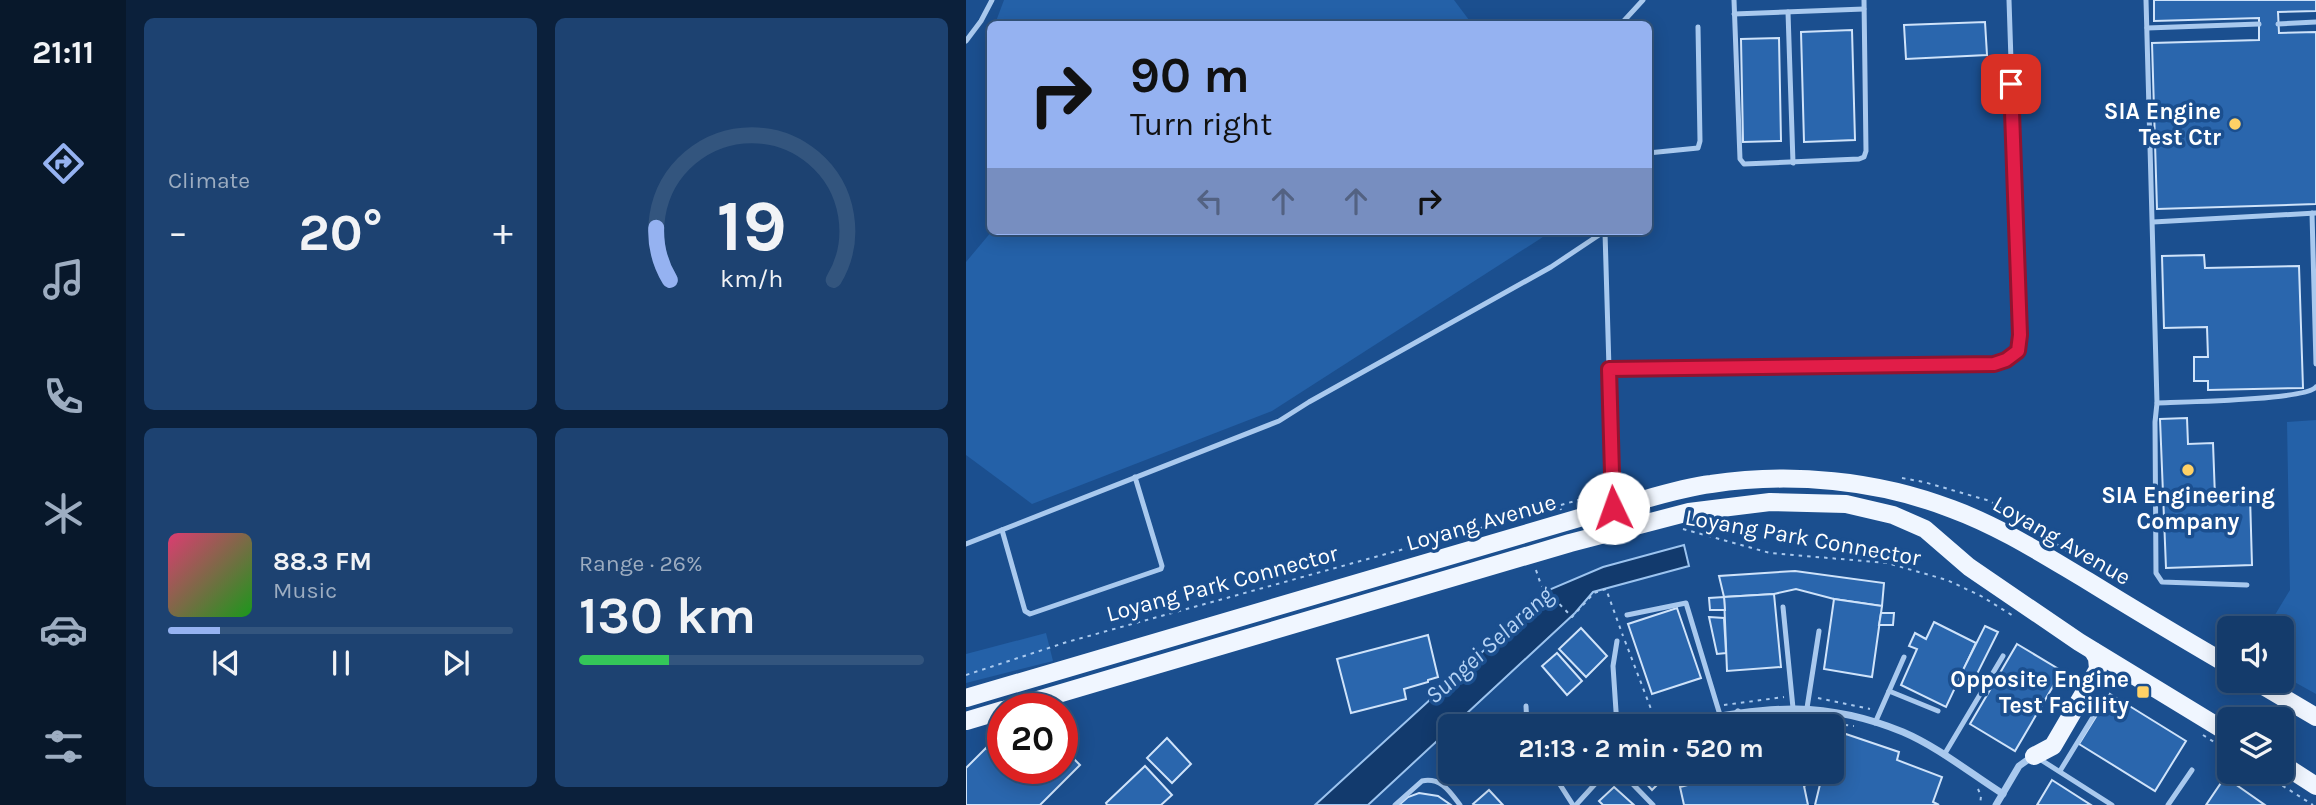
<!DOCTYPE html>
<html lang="en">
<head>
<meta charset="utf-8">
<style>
  body { margin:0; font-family:Karla,sans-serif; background:#1d4271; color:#f1f3f6; height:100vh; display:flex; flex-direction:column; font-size:26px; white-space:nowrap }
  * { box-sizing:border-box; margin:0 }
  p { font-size:23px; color:#9dadc1 }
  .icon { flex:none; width:38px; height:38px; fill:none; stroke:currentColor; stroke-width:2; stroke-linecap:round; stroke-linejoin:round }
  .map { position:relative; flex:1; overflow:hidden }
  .side { display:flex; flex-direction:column; gap:18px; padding:18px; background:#0b203b; width:840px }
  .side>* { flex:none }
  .hud { position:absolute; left:21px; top:21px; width:665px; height:214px; border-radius:10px; box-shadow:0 4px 18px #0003,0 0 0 2px #33557e; background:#95b2f1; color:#111; overflow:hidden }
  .tools { position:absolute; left:1251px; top:616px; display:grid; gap:14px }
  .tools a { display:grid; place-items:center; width:77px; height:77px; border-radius:10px; background:#143b6b; box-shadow:0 4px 18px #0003,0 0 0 2px #33557e; font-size:35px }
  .speed { position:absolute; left:21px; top:693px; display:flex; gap:14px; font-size:35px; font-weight:700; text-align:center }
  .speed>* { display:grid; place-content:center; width:91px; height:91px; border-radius:50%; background:#143b6b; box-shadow:0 4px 18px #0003,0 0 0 2px #33557e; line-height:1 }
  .speed .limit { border:10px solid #d22; background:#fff; color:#111 }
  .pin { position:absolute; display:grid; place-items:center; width:60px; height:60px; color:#fff; margin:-30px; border-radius:14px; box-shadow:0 4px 10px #0006 }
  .me { position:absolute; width:77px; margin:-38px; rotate:357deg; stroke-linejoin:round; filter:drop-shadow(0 0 5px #0008) }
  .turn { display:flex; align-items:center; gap:24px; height:147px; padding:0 28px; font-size:32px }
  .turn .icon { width:91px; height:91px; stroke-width:2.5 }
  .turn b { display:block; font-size:49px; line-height:60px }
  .lanes { display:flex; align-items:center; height:66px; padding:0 28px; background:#0003; justify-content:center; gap:35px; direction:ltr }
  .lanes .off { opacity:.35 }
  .big { font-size:52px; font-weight:700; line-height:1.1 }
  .side .tile { flex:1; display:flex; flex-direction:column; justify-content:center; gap:10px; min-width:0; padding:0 24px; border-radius:10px; background:#1d4271 }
  .side .dial { align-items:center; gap:0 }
  .dial svg { height:182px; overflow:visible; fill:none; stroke:#33557e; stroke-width:7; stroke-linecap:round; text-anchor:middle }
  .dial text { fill:#f1f3f6; stroke:none }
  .song { display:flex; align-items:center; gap:21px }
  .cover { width:84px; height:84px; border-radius:10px; background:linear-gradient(135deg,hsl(340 70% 55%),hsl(120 70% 35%)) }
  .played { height:7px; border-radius:4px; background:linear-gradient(90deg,#95b2f1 15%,#33557e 15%) }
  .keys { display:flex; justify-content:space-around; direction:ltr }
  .heat { display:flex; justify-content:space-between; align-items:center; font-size:38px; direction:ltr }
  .charge { height:10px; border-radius:5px; background:linear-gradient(90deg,#34c759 26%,#33557e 0) }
  .side .tiles { flex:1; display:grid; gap:18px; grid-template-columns:repeat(2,1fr) }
  .trip { position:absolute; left:472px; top:714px; width:406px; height:70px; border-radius:10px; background:#143b6b; box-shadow:0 4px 18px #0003,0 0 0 2px #33557e; font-weight:700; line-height:70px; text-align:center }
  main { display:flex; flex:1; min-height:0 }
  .menu { display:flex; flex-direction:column; width:126px; justify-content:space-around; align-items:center; background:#08182b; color:#9dadc1 }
  .menu .icon { width:49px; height:49px }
  .menu .on { color:#95b2f1 }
  .menu b { font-size:32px; color:#f1f3f6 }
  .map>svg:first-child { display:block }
  .green { fill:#2461a8 }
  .water { fill:#123a6d; stroke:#9cc4f0; stroke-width:2 }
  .building { fill:#2a66ad; stroke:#cfe3fa; stroke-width:2 }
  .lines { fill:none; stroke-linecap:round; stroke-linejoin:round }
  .path { stroke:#a9c9ee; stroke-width:2; stroke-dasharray:3.5 5; stroke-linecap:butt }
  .lane { stroke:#a9c9ee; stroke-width:5 }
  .street { stroke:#a9c9ee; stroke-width:7 }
  .primary { stroke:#f0f6ff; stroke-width:18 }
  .route-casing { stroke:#92132f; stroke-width:18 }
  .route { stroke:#e11d48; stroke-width:12 }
  .poi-dot { fill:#ffd166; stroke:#1b4f8f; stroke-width:2.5 }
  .labels { text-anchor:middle; stroke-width:7; stroke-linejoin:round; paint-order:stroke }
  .poi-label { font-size:23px; font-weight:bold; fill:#fff; stroke:#1b4f8f; text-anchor:end }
  .street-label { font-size:23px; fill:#fff; stroke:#1b4f8f }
  .water-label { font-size:24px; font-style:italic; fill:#b5d3f5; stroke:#1b4f8f }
</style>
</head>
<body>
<main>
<nav class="menu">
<b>21:11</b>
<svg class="icon on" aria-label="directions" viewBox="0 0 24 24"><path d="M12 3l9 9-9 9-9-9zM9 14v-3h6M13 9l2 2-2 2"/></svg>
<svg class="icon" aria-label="music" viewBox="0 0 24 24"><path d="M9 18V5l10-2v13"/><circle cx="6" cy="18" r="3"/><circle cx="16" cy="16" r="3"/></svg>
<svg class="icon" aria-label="phone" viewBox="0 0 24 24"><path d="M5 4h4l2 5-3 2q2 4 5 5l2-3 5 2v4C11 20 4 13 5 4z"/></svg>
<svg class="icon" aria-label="climate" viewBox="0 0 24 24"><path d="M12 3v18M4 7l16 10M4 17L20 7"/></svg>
<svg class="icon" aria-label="car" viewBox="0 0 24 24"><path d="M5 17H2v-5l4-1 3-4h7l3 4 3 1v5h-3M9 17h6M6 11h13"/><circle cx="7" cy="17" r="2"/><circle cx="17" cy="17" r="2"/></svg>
<svg class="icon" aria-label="filters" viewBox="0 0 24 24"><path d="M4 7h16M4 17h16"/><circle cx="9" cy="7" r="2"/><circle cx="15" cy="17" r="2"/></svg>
</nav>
<section class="side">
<div class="tiles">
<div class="tile"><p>Climate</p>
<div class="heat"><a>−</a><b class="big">20°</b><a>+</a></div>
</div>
<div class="tile dial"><svg viewBox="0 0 100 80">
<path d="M14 69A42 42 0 1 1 86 69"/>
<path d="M14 69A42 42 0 0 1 8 46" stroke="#95b2f1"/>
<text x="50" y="56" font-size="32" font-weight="700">19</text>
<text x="50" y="72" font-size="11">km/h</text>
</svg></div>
<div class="tile">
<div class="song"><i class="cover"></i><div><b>88.3 FM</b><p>Music</p></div></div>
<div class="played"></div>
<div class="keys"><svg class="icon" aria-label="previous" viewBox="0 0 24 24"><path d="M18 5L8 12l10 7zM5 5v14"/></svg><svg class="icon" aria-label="pause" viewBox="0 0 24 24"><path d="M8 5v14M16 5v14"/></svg><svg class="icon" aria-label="next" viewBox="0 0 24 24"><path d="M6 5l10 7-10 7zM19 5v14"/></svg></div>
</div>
<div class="tile"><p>Range · 26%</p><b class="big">130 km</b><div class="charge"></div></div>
</div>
</section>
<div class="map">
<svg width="1350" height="805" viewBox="0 0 1350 805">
  <rect width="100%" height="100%" fill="#1b4f8f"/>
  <g class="green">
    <polygon points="38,0 488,0 506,24 29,24"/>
    <polygon points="26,231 582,231 580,235 306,411 66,504 0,455 0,262"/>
    <polygon points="1350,420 1350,694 1316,675 1316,628 1301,628 1324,590 1321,422"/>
    <polygon points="80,633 87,661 0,683 0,654"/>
  </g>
  <polygon class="water" points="718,545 723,566 627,592 609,613 402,805 349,805 585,589 637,567"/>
  <g class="building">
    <polygon points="1188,0 1350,0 1350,11 1312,12 1313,33 1350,32 1350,204 1191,209 1186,43 1293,40 1293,18 1188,21"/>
    <polygon points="1019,22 1021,55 940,59 938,25"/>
    <polygon points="886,30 889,140 838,142 835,32"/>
    <polygon points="813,38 815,141 777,142 775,39"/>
    <polygon points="1238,255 1239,268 1333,266 1337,388 1242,390 1242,381 1228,381 1228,357 1242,357 1241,327 1198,328 1196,256"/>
    <polygon points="1221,418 1222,444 1247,443 1249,497 1284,496 1286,565 1200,568 1194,419"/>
    <polygon points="829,571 918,583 916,606 868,599 830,589 808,594 758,597 753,576"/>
    <polygon points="808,594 815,667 761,671 758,597"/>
    <polygon points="758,597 759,610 744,610 743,598"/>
    <polygon points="868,599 916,606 906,677 858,669"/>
    <polygon points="711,608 735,678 686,694 662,624"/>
    <polygon points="915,613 928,613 927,625 913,625"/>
    <polygon points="743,617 758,618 760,653 751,654"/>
    <polygon points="968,622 1010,643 980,707 935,685 951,649 943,646 949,633 960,639"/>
    <polygon points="1019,626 1032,632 1009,678 996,672"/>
    <polygon points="615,628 641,656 620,677 593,649"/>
    <polygon points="462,635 472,677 462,680 462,682 438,689 440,699 385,713 371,659"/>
    <polygon points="1051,644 1096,671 1049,751 1004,724"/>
    <polygon points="591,653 616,681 601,695 576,666"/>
    <polygon points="1144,694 1220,741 1189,791 1113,744"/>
    <polygon points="868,730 933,752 931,760 976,777 967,802 973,805 849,805 857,772 866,772"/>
    <polygon points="201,738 225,764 206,783 181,758"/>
    <polygon points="96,747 114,765 74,805 0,805 0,768 20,748 30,758 37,752 37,768 96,768"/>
    <polygon points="179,766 206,795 195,805 141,805 140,803"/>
    <polygon points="670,772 685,772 694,782 686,790"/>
    <polygon points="755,772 841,772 844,783 838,786 842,805 718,805 714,787 756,776"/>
    <polygon points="1259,777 1299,805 1240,805"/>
    <polygon points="1086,780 1125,805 1071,805"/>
    <polygon points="648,787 668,805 637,805 633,801"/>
    <polygon points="523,790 537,805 508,805 507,804"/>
    <polygon points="453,793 472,796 485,805 433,805 442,797"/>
  </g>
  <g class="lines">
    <g class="path">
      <polyline points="936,478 958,482 1024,501 1107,555"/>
      <polyline points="656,489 674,485"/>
      <polyline points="595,505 640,492"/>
      <polyline points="717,529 804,553 921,563 981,580 1015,596 1049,617"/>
      <polyline points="570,570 575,585 606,617 628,593 640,589 657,636"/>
      <polyline points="659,641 690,722 711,717"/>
      <polyline points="0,675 101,642 594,506 595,510"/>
      <polyline points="852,698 904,709"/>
      <polyline points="758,705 818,697"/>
      <polyline points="828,719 888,726"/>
      <polyline points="699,726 706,721"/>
      <polyline points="776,726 784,721"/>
      <polyline points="1237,735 1264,752"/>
      <polyline points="716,772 727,774 734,772"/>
      <polyline points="1295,772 1347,805"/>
      <polyline points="1012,789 1015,796 1014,805"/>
    </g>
    <g class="lane">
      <polyline points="768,0 774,159 778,164 893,159 898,157 900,151 898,0"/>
      <polyline points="1180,0 1191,403 1189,422 1190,573 1196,582 1281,585"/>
      <polyline points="822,12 827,163"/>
      <polyline points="768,14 898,9"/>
      <polyline points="655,24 677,0"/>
      <polyline points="1312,24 1350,22"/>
      <polyline points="1181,28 1293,24"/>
      <polyline points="0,41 15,21 26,0"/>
      <polyline points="682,153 732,148 734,141 732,27"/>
      <polyline points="1346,213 1350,364"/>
      <polyline points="1187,222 1350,213"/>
      <polyline points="639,232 647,505"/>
      <polyline points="643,369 1028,364 1040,360 1052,351 1054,335 1043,0"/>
      <path d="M1191,403c24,-1 149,-3 159,-16"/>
      <polyline points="36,530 59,611 64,614 195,569 196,566 169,477"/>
      <polyline points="0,544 313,421 343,402 585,267 639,231"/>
      <polyline points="817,607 827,708"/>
      <polyline points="661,615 720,603 754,715"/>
      <polyline points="651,641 647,666 651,726"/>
      <polyline points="923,691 972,711"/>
      <polyline points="560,706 561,726"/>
      <polyline points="841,708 853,631"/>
      <polyline points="909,723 938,657"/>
      <polyline points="978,755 1037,656"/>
      <polyline points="1072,758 1146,805"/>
      <polyline points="1094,771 1127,717"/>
      <polyline points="586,772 607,805"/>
      <polyline points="655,772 687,805"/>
      <path d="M429,805l27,-24c19,-4 28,11 38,24"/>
      <polyline points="610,805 640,772"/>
      <polyline points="1202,805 1226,770"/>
    </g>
    <g class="street">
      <path d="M713,726l9,-4c80,-16 137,-22 215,10 35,15 67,41 100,62"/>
      <polyline points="762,726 772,712"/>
      <polyline points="1030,805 1053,766 1067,756"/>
    </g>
    <g class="primary">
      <polyline points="1289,681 1350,717"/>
      <path d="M0,698l647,-190c32,-8 65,-20 98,-24 80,-12 166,-4 241,25 49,18 92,46 136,72 47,29 94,57 142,85"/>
      <polyline points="41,709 604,543 723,512 804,502 880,504 927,515 959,529 1003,567 1113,642 1264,734"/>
      <polyline points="0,721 37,710"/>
      <polyline points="1068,756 1087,746 1132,669 1131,658 1127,651"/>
      <polyline points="1316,764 1350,786"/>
    </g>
  </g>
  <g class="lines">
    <g class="route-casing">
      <polyline id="route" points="647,508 643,369 1028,364 1040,360 1052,351 1054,335 1045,84"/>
    </g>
    <use href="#route" class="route"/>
  </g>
  <g class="poi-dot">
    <circle cx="1269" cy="124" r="7"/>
    <circle cx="1222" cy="470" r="7"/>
    <rect x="1170" y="685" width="14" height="14" rx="3.5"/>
  </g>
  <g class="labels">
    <g class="poi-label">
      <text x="1255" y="119">SIA Engine<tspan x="1255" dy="26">Test Ctr</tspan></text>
      <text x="1222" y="503" text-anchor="middle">SIA Engineering<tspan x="1222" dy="26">Company</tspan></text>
      <text x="1163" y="687">Opposite Engine<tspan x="1163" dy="26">Test Facility</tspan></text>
    </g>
    <g class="street-label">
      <text transform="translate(515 522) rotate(-16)" y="8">Loyang Avenue</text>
      <text transform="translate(837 537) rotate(10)" y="8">Loyang Park Connector</text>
      <text transform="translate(1096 540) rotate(30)" y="8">Loyang Avenue</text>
      <text transform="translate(256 583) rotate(-15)" y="8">Loyang Park Connector</text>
    </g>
    <g class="water-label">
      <text transform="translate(523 645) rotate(-42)" y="8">Sungei Selarang</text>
    </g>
  </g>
</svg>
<div class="tools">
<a><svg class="icon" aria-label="sound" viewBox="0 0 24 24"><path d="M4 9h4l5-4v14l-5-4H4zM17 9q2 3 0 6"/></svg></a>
<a><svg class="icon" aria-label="layers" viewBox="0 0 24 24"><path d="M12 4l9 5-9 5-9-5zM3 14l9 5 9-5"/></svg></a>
</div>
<div class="speed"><div class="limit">20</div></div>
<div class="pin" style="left:1045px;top:84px;background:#d93025"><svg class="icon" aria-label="arrive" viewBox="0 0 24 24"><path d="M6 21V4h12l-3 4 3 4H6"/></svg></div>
<svg class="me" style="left:647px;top:508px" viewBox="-20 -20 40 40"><circle r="19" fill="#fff"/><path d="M0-13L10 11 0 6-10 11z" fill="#e11d48"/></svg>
<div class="trip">21:13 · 2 min · 520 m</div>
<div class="hud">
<div class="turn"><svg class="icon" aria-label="right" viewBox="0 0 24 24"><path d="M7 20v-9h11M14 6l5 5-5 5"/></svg><div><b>90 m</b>Turn right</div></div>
<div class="lanes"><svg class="icon off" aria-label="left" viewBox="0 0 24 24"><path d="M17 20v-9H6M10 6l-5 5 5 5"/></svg><svg class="icon off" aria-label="ahead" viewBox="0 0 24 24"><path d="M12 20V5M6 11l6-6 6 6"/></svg><svg class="icon off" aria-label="ahead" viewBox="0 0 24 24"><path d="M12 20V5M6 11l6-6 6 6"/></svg><svg class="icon" aria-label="right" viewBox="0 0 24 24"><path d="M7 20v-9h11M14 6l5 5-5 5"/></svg></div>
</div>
</div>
</main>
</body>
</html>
